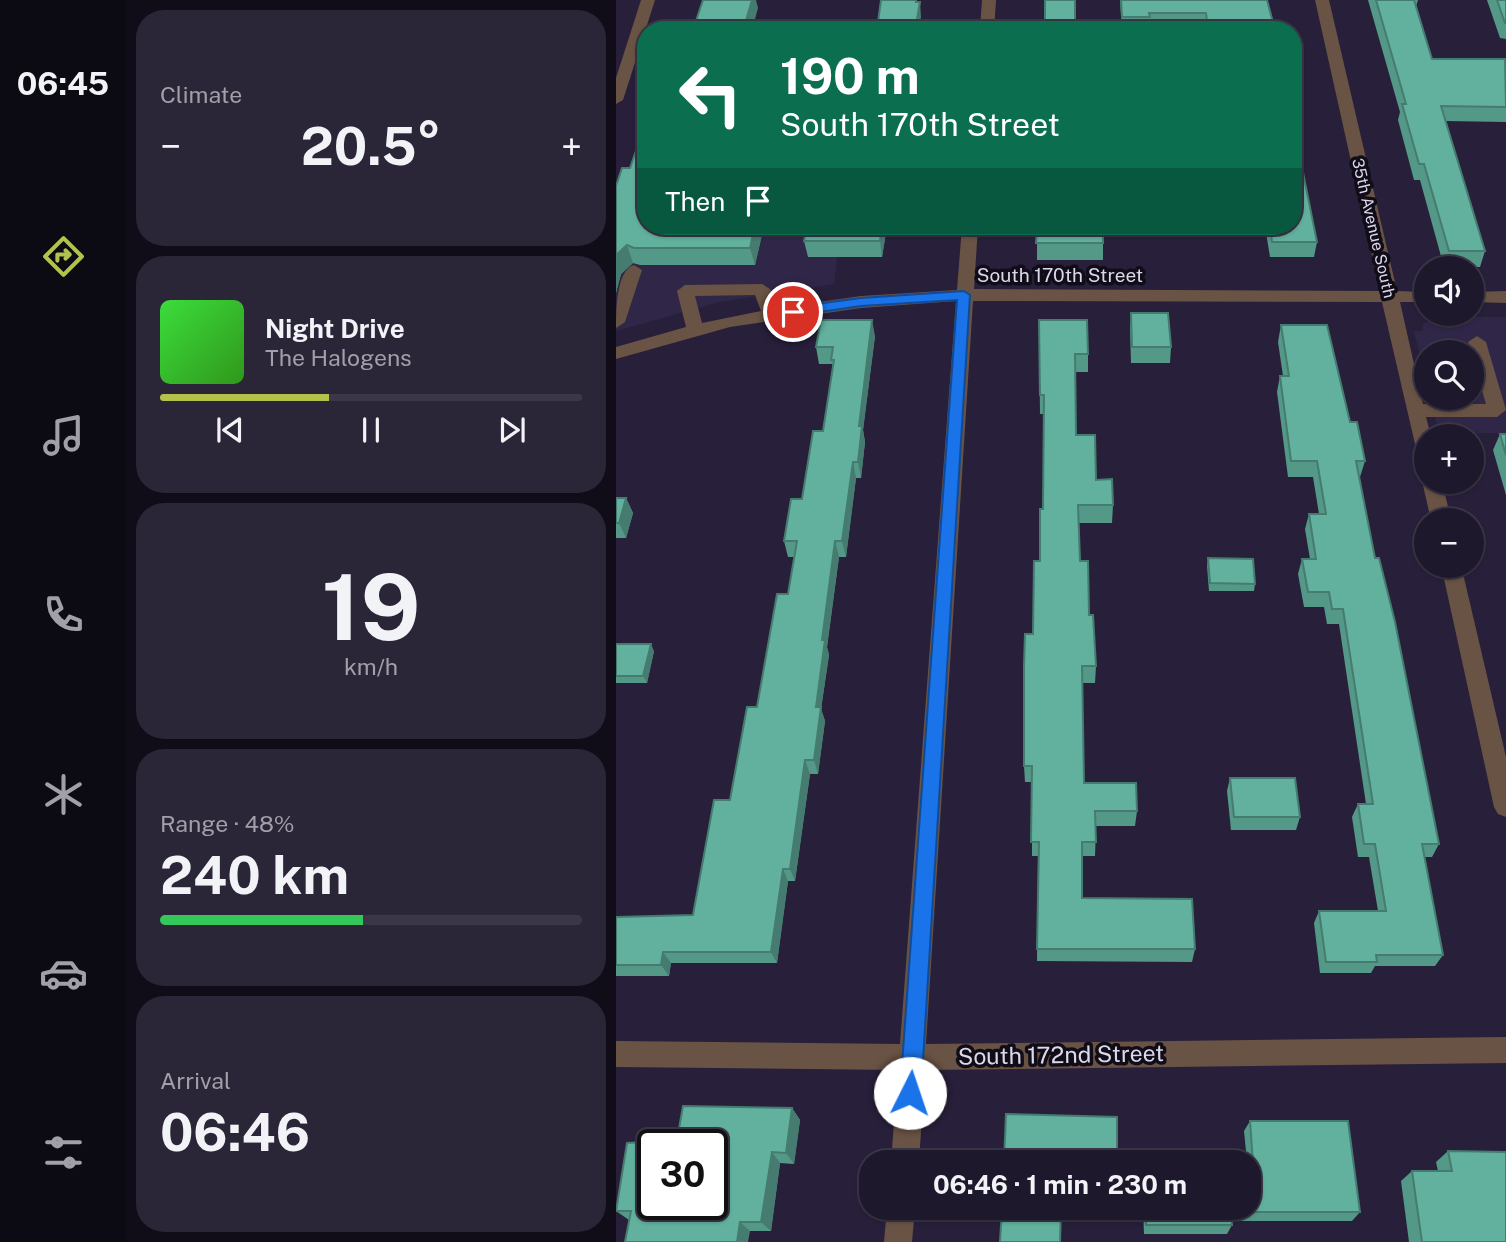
<!DOCTYPE html>
<html lang="en">
<head>
<meta charset="utf-8">
<style>
  body { margin:0; font-family:"Public Sans",sans-serif; background:#2b2538; color:#f1f3f6; height:100vh; display:flex; flex-direction:column; font-size:26px; white-space:nowrap }
  * { box-sizing:border-box; margin:0 }
  p { font-size:23px; color:#a1a0a9 }
  .icon { flex:none; width:38px; height:38px; fill:none; stroke:currentColor; stroke-width:2; stroke-linecap:round; stroke-linejoin:round }
  .map { position:relative; flex:1; overflow:hidden }
  .details { display:flex; flex-direction:column; gap:10px; padding:10px; background:#100d18; width:490px }
  .details>* { flex:none }
  .guide { position:absolute; left:21px; top:21px; width:665px; height:214px; border-radius:28px; box-shadow:0 2px 5px #0004,0 0 0 2px #3c3748; background:#0b6e4f; color:#fff; overflow:hidden }
  .fabs { position:absolute; left:798px; top:256px; display:grid; gap:14px }
  .fabs a { display:grid; place-items:center; width:70px; height:70px; border-radius:50%; background:#1e182c; box-shadow:0 2px 5px #0004,0 0 0 2px #3c3748; font-size:35px }
  .speed { position:absolute; left:21px; top:1129px; display:flex; gap:14px; font-size:35px; font-weight:700; text-align:center }
  .speed>* { display:grid; place-content:center; width:91px; height:91px; border-radius:50%; background:#1e182c; box-shadow:0 2px 5px #0004,0 0 0 2px #3c3748; line-height:1 }
  .speed .limit { border:4px solid #111; border-radius:10px; background:#fff; color:#111 }
  .pin { position:absolute; display:grid; place-items:center; width:60px; height:60px; color:#fff; margin:-30px; border:4px solid #fff; border-radius:50%; box-shadow:0 2px 7px #0007 }
  .me { position:absolute; width:77px; margin:-38px; rotate:4deg; stroke-linejoin:round; filter:drop-shadow(0 0 5px #0008) }
  .turn { display:flex; align-items:center; gap:24px; height:147px; padding:0 28px; font-size:32px }
  .turn .icon { width:91px; height:91px; stroke-width:2.5 }
  .turn b { display:block; font-size:49px; line-height:60px }
  .then { display:flex; align-items:center; height:66px; padding:0 28px; background:#0003; gap:14px; font-size:26px }
  .big { font-size:52px; font-weight:700; line-height:1.1 }
  .details .card { flex:1; display:flex; flex-direction:column; justify-content:center; gap:10px; min-width:0; padding:0 24px; border-radius:28px; background:#2b2538 }
  .details .dial { align-items:center; gap:0 }
  .dial b { font-size:91px; line-height:1 }
  .song { display:flex; align-items:center; gap:21px }
  .cover { width:84px; height:84px; border-radius:10px; background:linear-gradient(135deg,hsl(120 70% 55%),hsl(110 70% 35%)) }
  .played { height:7px; border-radius:4px; background:linear-gradient(90deg,#b4c24a 40%,#3c3748 40%) }
  .keys { display:flex; justify-content:space-around; direction:ltr }
  .heat { display:flex; justify-content:space-between; align-items:center; font-size:38px; direction:ltr }
  .charge { height:10px; border-radius:5px; background:linear-gradient(90deg,#34c759 48%,#3c3748 0) }
  .trip { position:absolute; left:243px; top:1150px; width:402px; height:70px; border-radius:28px; background:#1e182c; box-shadow:0 2px 5px #0004,0 0 0 2px #3c3748; font-weight:700; line-height:70px; text-align:center }
  main { display:flex; flex:1; min-height:0 }
  .tabs { display:flex; flex-direction:column; width:126px; justify-content:space-around; align-items:center; background:#0c0a12; color:#a1a0a9 }
  .tabs .icon { width:49px; height:49px }
  .tabs .current { color:#b4c24a }
  .tabs b { font-size:32px; color:#f1f3f6 }
  .map>svg:first-child { display:block }
  .built { fill:#302748 }
  .lines { fill:none; stroke-linecap:round; stroke-linejoin:round }
  .minor { fill:#695344; fill-rule:evenodd }
  .wall { fill:#549888 }
  .shaded-wall { fill:#457c6f }
  .building { fill:#62b19e; stroke:#457c6f; stroke-width:2; fill-rule:evenodd }
  .route { fill:#1a73e8; stroke:#114b97; stroke-width:2 }
  .labels { text-anchor:middle; stroke-width:7; stroke-linejoin:round; paint-order:stroke }
  .far-street-label { font-size:16px; fill:#dcd8eb; stroke:#100c18 }
  .street-label { font-size:19px; fill:#dcd8eb; stroke:#100c18 }
  .near-street-label { font-size:23px; fill:#dcd8eb; stroke:#100c18 }
</style>
</head>
<body>
<main>
<nav class="tabs">
<b>06:45</b>
<svg class="icon current" aria-label="directions" viewBox="0 0 24 24"><path d="M12 3l9 9-9 9-9-9zM9 14v-3h6M13 9l2 2-2 2"/></svg>
<svg class="icon" aria-label="music" viewBox="0 0 24 24"><path d="M9 18V5l10-2v13"/><circle cx="6" cy="18" r="3"/><circle cx="16" cy="16" r="3"/></svg>
<svg class="icon" aria-label="phone" viewBox="0 0 24 24"><path d="M5 4h4l2 5-3 2q2 4 5 5l2-3 5 2v4C11 20 4 13 5 4z"/></svg>
<svg class="icon" aria-label="climate" viewBox="0 0 24 24"><path d="M12 3v18M4 7l16 10M4 17L20 7"/></svg>
<svg class="icon" aria-label="car" viewBox="0 0 24 24"><path d="M5 17H2v-5l4-1 3-4h7l3 4 3 1v5h-3M9 17h6M6 11h13"/><circle cx="7" cy="17" r="2"/><circle cx="17" cy="17" r="2"/></svg>
<svg class="icon" aria-label="filters" viewBox="0 0 24 24"><path d="M4 7h16M4 17h16"/><circle cx="9" cy="7" r="2"/><circle cx="15" cy="17" r="2"/></svg>
</nav>
<section class="details">
<div class="card"><p>Climate</p>
<div class="heat"><a>−</a><b class="big">20.5°</b><a>+</a></div>
</div>
<div class="card">
<div class="song"><i class="cover"></i><div><b>Night Drive</b><p>The Halogens</p></div></div>
<div class="played"></div>
<div class="keys"><svg class="icon" aria-label="previous" viewBox="0 0 24 24"><path d="M18 5L8 12l10 7zM5 5v14"/></svg><svg class="icon" aria-label="pause" viewBox="0 0 24 24"><path d="M8 5v14M16 5v14"/></svg><svg class="icon" aria-label="next" viewBox="0 0 24 24"><path d="M6 5l10 7-10 7zM19 5v14"/></svg></div>
</div>
<div class="card dial"><b>19</b><p>km/h</p></div>
<div class="card"><p>Range · 48%</p><b class="big">240 km</b><div class="charge"></div></div>
<div class="card"><p>Arrival</p><b class="big">06:46</b></div>
</section>
<div class="map">
<svg width="890" height="1242" viewBox="0 0 890 1242">
  <rect width="100%" height="100%" fill="#28203b"/>
  <g class="built">
    <polygon points="0,224 225,226 218,284 103,302 0,331"/>
    <polygon points="827,317 890,317 890,433 823,433 814,397 856,397 856,352 810,352 810,381 798,331 806,331 808,323"/>
  </g>
  <g class="lines">
    <g class="minor">
      <polygon points="25,0 39,0 7,100 0,104 0,78"/>
      <polygon points="366,0 380,0 378,30 364,30"/>
      <path d="M699,0h14l68,291 29,1v10h-26l23,102h63l-18,-62 9,-6 9,6 20,68 -9,7h-71l5,19h-5v27l-7,-2 -37,-159 -409,-1 -47,743 580,-7v26l-581,7 -6,92h-28l7,-92 -282,-3v-26l284,3 56,-743 -95,7 -131,19 -114,32v-12l70,-20 -9,-36 8,-6 77,-1 8,5 7,19 84,-12 96,-6 5,-64h16l-4,63 406,2zM139,295l6,16 -59,12 -7,-27z"/>
      <path d="M18,265l8,5 -17,52 -9,6c0,-16 0,-58 18,-63z"/>
      <polygon points="890,291 890,303 856,302 856,292"/>
      <polygon points="810,476 810,481 826,481 835,520 815,520 806,481"/>
      <polygon points="825,565 845,565 890,757 890,817 882,814 878,807"/>
      <polygon points="271,1208 299,1208 296,1242 268,1242"/>
    </g>
  </g>
  <g class="wall">
    <polygon points="504,0 651,0 659,30 589,30 589,28 533,28 533,30 506,30"/>
    <polygon points="752,0 802,0 800,6 816,59 890,61 890,122 830,121 869,251 864,267 828,267 804,180 798,180 782,120 784,112"/>
    <polygon points="871,0 890,0 890,39 884,38"/>
    <polygon points="0,186 30,226 148,226 139,265 24,265 17,263 5,274 0,293"/>
    <polygon points="191,226 271,226 266,257 192,257 188,241"/>
    <polygon points="421,226 487,243 487,260 421,260"/>
    <polygon points="649,226 677,226 701,242 698,257 654,257"/>
    <polygon points="515,313 555,347 554,363 515,363 514,329"/>
    <polygon points="423,320 472,354 472,372 459,372 460,435 480,480 497,505 496,523 463,523 464,561 480,666 479,683 466,683 468,783 521,811 519,826 480,826 479,856 466,856 466,898 579,949 576,962 421,961 422,856 416,856 416,782 409,782 408,766 417,634 424,561 427,509 428,414 424,414"/>
    <polygon points="665,325 734,422 749,461 744,477 743,477 759,558 823,844 816,857 808,857 827,955 819,966 759,966 755,973 704,973 698,923 703,911 762,911 753,857 742,857 736,817 742,804 750,804 723,624 711,624 708,607 688,607 682,574 686,559 694,559 689,529 693,514 703,514 697,477 672,477 661,392 664,376 667,376 662,342"/>
    <polygon points="259,336 247,430 249,442 245,478 240,478 230,557 223,557 211,647 213,655 205,709 209,721 202,774 194,774 179,881 172,881 161,963 55,963 53,976 0,976 0,917 77,915 114,800 141,707 172,594 178,557 172,557 168,541 186,499 207,431 217,367 216,364 203,364 200,347"/>
    <polygon points="884,434 890,434 890,495 877,450"/>
    <polygon points="0,498 10,498 17,513 10,538 0,538"/>
    <polygon points="592,558 639,584 638,591 593,591 591,566"/>
    <polygon points="0,644 38,651 31,683 0,683"/>
    <polygon points="614,778 684,817 680,830 615,830 611,791"/>
    <polygon points="176,1108 184,1120 178,1164 164,1163 155,1231 134,1231 13,1220 0,1211 61,1140"/>
    <polygon points="634,1121 744,1212 736,1221 616,1221 616,1225 611,1234 528,1234 527,1208 634,1208 634,1162 631,1162 628,1131"/>
    <polygon points="832,1151 890,1242 793,1242 785,1181 796,1171 822,1171 820,1162"/>
  </g>
  <g class="shaded-wall">
    <polygon points="136,0 140,0 142,8 136,30 130,30 129,24"/>
    <polygon points="304,2 305,17 303,30 299,30"/>
    <polygon points="139,226 148,226 139,265 134,248"/>
    <polygon points="266,226 271,226 266,257 264,241"/>
    <polygon points="11,245 17,263 5,274 0,293 0,255"/>
    <polygon points="256,320 259,336 247,430 249,442 245,478 242,462 243,426"/>
    <polygon points="237,462 240,478 230,557 226,541"/>
    <polygon points="10,498 17,513 10,538 3,523"/>
    <polygon points="219,541 223,557 211,647 213,655 205,709 209,721 202,774 198,760 200,707 206,640"/>
    <polygon points="35,644 38,651 31,683 27,676"/>
    <polygon points="189,760 194,774 179,881 174,869"/>
    <polygon points="167,869 172,881 161,963 155,952"/>
    <polygon points="47,952 55,963 53,976 45,965"/>
    <polygon points="176,1108 184,1120 178,1164 170,1153"/>
    <polygon points="156,1152 164,1163 155,1231 145,1222"/>
    <polygon points="124,1222 134,1231 132,1242 121,1242"/>
  </g>
  <g class="building">
    <polygon points="87,0 136,0 129,24 135,24 133,30 77,30"/>
    <polygon points="265,0 300,0 300,2 304,2 299,30 261,30"/>
    <rect x="429" y="0" width="30" height="30"/>
    <polygon points="505,0 651,0 659,30 592,30 590,13 533,13 534,17 506,17"/>
    <polygon points="760,0 798,0 816,59 889,59 890,107 825,106 869,251 833,251 808,164 803,164 786,104 790,104"/>
    <polygon points="881,0 890,0 890,23 889,23"/>
    <polygon points="30,122 30,226 139,226 134,248 18,248 11,245 0,255 0,186 6,168 14,168"/>
    <polygon points="677,123 701,242 656,242 654,226 677,226"/>
    <polygon points="191,226 266,226 264,241 188,241"/>
    <polygon points="421,226 487,226 487,243 420,243"/>
    <polygon points="515,313 552,313 555,347 516,347"/>
    <polygon points="205,320 256,320 243,426 246,426 242,462 237,462 226,541 219,541 206,640 209,640 200,707 205,707 198,760 189,760 174,869 167,869 155,952 47,952 45,965 0,965 0,917 77,915 98,800 114,800 131,707 141,707 161,594 172,594 181,541 168,541 175,499 186,499 197,431 207,431 218,360 215,360 217,347 200,347"/>
    <polygon points="423,320 471,320 472,354 459,354 460,435 479,435 480,480 496,479 497,505 462,505 464,561 472,561 473,615 477,615 480,666 466,666 468,783 520,783 521,811 479,811 480,842 466,842 466,898 576,899 579,949 421,949 423,842 415,842 416,766 408,766 408,666 409,634 417,634 418,561 424,561 424,509 427,509 428,395 424,395"/>
    <polygon points="665,325 711,325 734,422 741,422 749,461 740,461 759,558 763,558 779,622 823,844 806,844 827,955 760,955 761,962 710,962 703,911 770,911 759,844 748,844 742,804 757,804 727,609 716,609 713,592 692,592 686,559 700,559 693,514 710,514 701,461 675,461 664,376 673,376"/>
    <polygon points="884,434 890,434 890,455"/>
    <polygon points="0,498 10,498 3,523 0,523"/>
    <polygon points="592,558 637,559 639,584 594,583"/>
    <polygon points="0,644 35,644 27,676 0,676"/>
    <polygon points="614,778 679,778 684,817 618,817"/>
    <path d="M67,1106l109,2 -6,45 -14,-1 -11,70h-21l-3,20h-112l6,-31h-15l11,-68 50,-3zM37,1144h59v60h-59z"/>
    <polygon points="390,1114 501,1117 501,1162 388,1162"/>
    <polygon points="634,1121 732,1121 744,1212 615,1212 616,1225 530,1225 530,1208 634,1208 634,1163 637,1163"/>
    <polygon points="832,1151 890,1152 890,1242 806,1242 796,1171 836,1171"/>
    <polygon points="386,1208 445,1208 444,1242 384,1242"/>
  </g>
  <polygon class="route" points="348,291 354,295 305,1093 302,1100 294,1103 287,1100 284,1093 341,300 245,306 177,316 171,312 177,307 245,298"/>
  <g class="labels">
    <g class="far-street-label">
      <text transform="translate(758 228) rotate(77)" y="6">35th Avenue South</text>
    </g>
    <g class="street-label">
      <text x="444" y="282">South 170th Street</text>
    </g>
    <g class="near-street-label">
      <text transform="translate(445 1055) rotate(-1)" y="8">South 172nd Street</text>
    </g>
  </g>
</svg>
<div class="fabs">
<a><svg class="icon" aria-label="sound" viewBox="0 0 24 24"><path d="M4 9h4l5-4v14l-5-4H4zM17 9q2 3 0 6"/></svg></a>
<a><svg class="icon" aria-label="search" viewBox="0 0 24 24"><circle cx="10" cy="10" r="6"/><path d="M15 15l6 6"/></svg></a>
<a>+</a>
<a>−</a>
</div>
<div class="speed"><div class="limit">30</div></div>
<div class="pin" style="left:177px;top:312px;background:#d93025"><svg class="icon" aria-label="arrive" viewBox="0 0 24 24"><path d="M6 21V4h12l-3 4 3 4H6"/></svg></div>
<svg class="me" style="left:294px;top:1093px" viewBox="-20 -20 40 40"><circle r="19" fill="#fff"/><path d="M0-13L10 11 0 6-10 11z" fill="#1a73e8"/></svg>
<div class="trip">06:46 · 1 min · 230 m</div>
<div class="guide">
<div class="turn"><svg class="icon" aria-label="left" viewBox="0 0 24 24"><path d="M17 20v-9H6M10 6l-5 5 5 5"/></svg><div><b>190 m</b>South 170th Street</div></div>
<div class="then">Then<svg class="icon" aria-label="arrive" viewBox="0 0 24 24"><path d="M6 21V4h12l-3 4 3 4H6"/></svg></div>
</div>
</div>
</main>
</body>
</html>
